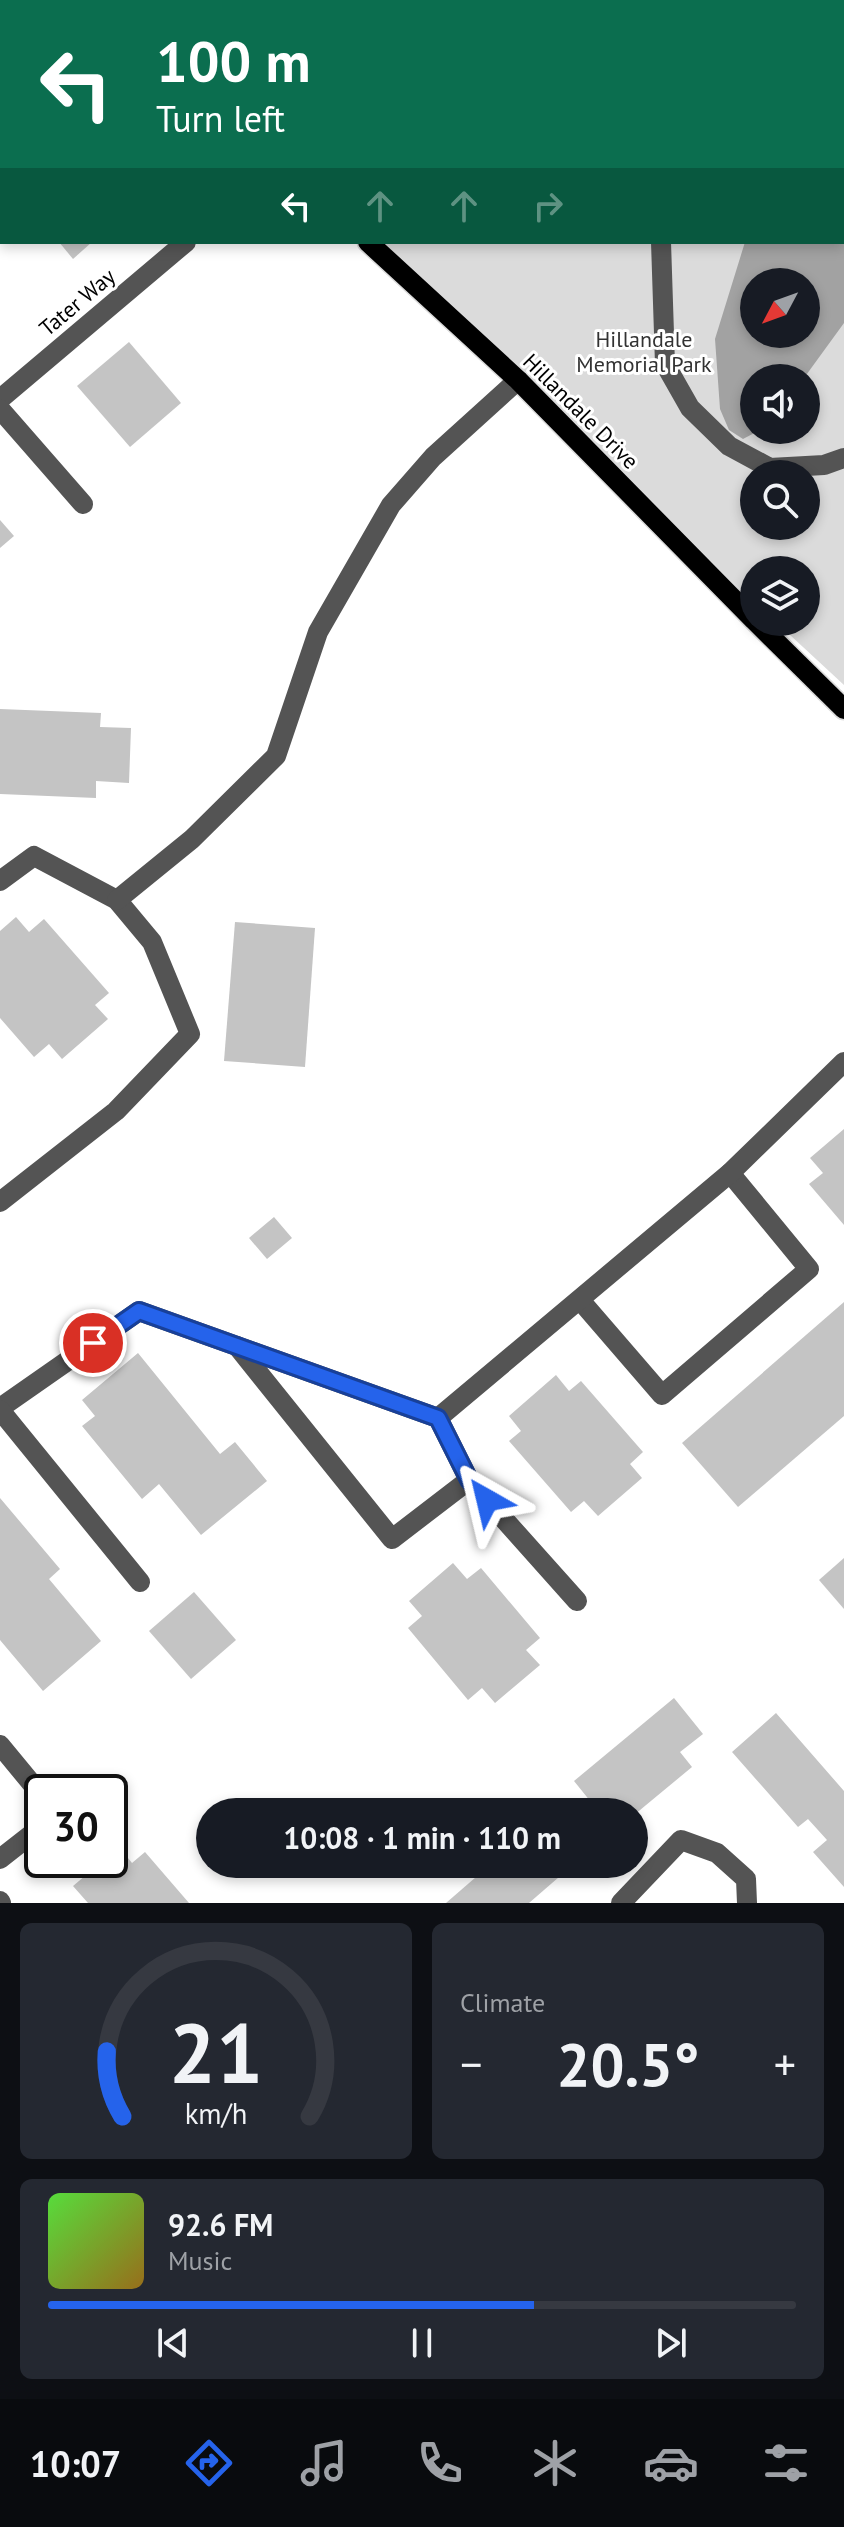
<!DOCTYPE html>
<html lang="en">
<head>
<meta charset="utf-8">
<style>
  body { margin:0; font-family:"PT Sans",sans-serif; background:#242831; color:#f1f3f6; height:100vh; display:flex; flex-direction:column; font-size:30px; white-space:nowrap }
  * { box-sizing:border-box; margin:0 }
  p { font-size:26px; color:#9ea1a6 }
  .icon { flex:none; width:44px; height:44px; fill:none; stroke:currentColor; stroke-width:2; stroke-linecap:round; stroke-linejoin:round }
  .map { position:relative; height:1903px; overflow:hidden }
  .sheet { display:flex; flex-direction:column; gap:20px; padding:20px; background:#0d0f14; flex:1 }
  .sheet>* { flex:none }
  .guide { position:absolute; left:0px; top:0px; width:844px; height:244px; box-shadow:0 4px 12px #0003; background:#0b6e4f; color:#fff; overflow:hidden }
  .needle { width:52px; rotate:229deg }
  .buttons { position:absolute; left:740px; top:268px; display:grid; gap:16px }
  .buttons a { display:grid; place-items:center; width:80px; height:80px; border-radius:50%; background:#171b24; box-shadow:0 4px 12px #0003; font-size:40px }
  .speed { position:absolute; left:24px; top:1774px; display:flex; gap:16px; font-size:40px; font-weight:700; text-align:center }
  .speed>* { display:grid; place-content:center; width:104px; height:104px; border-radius:50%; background:#171b24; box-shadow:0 4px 12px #0003; line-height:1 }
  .speed .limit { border:4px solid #111; border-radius:12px; background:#fff; color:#111 }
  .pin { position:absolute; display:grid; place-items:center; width:68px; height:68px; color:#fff; margin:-34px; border:4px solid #fff; border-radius:50%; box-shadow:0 2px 8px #0007 }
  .me { position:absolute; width:88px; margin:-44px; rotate:323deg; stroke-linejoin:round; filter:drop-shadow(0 0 6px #0008) }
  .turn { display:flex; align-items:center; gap:28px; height:168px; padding:0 24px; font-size:36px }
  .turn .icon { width:104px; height:104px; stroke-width:2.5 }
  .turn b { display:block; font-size:56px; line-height:68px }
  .lanes { display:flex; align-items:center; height:76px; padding:0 24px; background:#0003; justify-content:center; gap:40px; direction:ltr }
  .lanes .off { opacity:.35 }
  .big { font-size:60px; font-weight:700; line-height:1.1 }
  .sheet .tile { flex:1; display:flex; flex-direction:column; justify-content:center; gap:12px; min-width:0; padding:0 28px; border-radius:12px; background:#242831 }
  .sheet .dial { align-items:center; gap:0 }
  .dial svg { height:208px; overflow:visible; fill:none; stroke:#363941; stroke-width:7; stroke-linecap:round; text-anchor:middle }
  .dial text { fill:#f1f3f6; stroke:none }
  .song { display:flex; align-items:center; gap:24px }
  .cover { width:96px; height:96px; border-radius:12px; background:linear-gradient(135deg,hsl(110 70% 55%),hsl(40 70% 35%)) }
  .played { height:8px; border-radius:4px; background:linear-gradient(90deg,#2563eb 65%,#363941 65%) }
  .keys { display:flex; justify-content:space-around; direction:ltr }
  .heat { display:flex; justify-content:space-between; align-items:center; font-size:44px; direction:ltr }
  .sheet .tiles { flex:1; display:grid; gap:20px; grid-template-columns:1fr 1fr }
  .tile:last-child { grid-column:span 2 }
  .trip { position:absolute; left:196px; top:1798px; width:452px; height:80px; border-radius:40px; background:#171b24; box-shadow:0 4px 12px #0003; font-weight:700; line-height:80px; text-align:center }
  .tab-bar { display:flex; height:128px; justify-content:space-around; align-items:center; background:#090b0e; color:#9ea1a6 }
  .tab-bar .icon { width:56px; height:56px }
  .tab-bar .active { color:#2563eb }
  .tab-bar b { font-size:36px; color:#f1f3f6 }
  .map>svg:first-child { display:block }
  .green { fill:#dbdbdb; fill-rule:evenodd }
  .water { fill:#a2a2a2; fill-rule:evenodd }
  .building { fill:#c4c4c4 }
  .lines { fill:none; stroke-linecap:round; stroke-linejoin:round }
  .major-casing { stroke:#dbdbdb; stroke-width:23 }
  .minor { stroke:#545454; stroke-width:20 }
  .major { stroke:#000; stroke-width:20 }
  .route-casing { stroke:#184099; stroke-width:20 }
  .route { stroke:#2563eb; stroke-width:14 }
  .labels { text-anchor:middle; stroke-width:6; stroke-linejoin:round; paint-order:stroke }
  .street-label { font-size:22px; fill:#000; stroke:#fff }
  .park-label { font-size:22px; fill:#323232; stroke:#fff }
</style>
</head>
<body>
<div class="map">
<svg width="844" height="1903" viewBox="0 0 844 1903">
  <rect width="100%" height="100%" fill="#fff"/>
  <path class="green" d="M240,0h604v685l-68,-63h30v-52h-52v32l-390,-360h478v-240h-604zM754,282h52v52h-52zM754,378h52v52h-52zM754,474h52v52h-52z"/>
  <path class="water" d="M811,0h33v323l-40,55h-50v52h6l-17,9 -14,-9 -9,-21 -5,-70 30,-97h97v-240zM754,282h52v52h-52z"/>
  <g class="building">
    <polygon points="59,242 92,242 73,259"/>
    <polygon points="129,342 181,403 130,447 77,386"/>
    <polygon points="0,520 14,536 0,548"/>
    <polygon points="0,709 101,713 100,727 131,728 129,783 96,781 96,798 0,794"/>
    <polygon points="16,917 29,932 44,919 109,993 95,1005 108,1019 62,1059 49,1044 34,1057 0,1018 0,931"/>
    <polygon points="235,922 315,928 305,1067 224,1061"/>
    <polygon points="844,1129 844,1225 809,1184 823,1173 810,1158"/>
    <polygon points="274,1217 292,1238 267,1259 249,1238"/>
    <polygon points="844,1302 844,1416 738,1507 682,1443"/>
    <polygon points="138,1353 220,1454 235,1442 267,1481 201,1535 159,1484 142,1499 82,1426 95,1416 82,1400"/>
    <polygon points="556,1375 569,1391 581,1381 643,1452 630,1464 642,1478 598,1516 584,1501 571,1512 509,1441 521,1431 509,1416"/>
    <polygon points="0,1498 60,1569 49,1579 101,1641 43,1691 0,1640"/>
    <polygon points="844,1558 844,1609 819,1580"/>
    <polygon points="453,1563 467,1579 481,1568 540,1638 526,1650 540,1665 495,1703 482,1688 468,1700 408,1628 422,1616 409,1601"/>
    <polygon points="194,1592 236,1640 191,1679 149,1631"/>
    <polygon points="674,1698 703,1734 680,1752 692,1767 634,1815 599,1812 574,1781"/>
    <polygon points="776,1713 844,1791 844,1887 813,1852 827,1840 808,1819 798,1827 732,1752"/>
    <polygon points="119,1847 132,1863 145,1852 189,1903 88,1903 73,1886 104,1860 110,1860 110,1855"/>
    <polygon points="491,1864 574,1864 529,1903 446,1903"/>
  </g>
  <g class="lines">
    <g class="major-casing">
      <g id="major">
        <polyline points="139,0 140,2"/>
        <polyline points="368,242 518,380 754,620"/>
        <polyline points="756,622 844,709"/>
      </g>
    </g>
    <g class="minor">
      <polyline points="0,152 2,152"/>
      <polyline points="661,242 665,364 690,408 729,446 770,468 824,465 844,458"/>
      <polyline points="0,399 186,242"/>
      <polyline points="0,409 83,504"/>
      <polyline points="0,881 34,856 117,900 152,942 190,1034 116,1111 0,1202"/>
      <polyline points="117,900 192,839 276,756 318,632 391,505 433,457 518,380"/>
      <polyline points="580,1300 662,1395 809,1269 730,1173"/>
      <polyline points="237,1346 392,1539 469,1480 438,1418"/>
      <polyline points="0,1408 139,1311 438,1418 730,1173 844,1062"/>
      <polyline points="0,1410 140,1582"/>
      <polyline points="469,1480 577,1601"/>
      <polyline points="0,1745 42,1796"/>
      <polyline points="0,1859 42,1826"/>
      <polyline points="0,1901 1,1903"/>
      <polyline points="621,1903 681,1840 717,1853 746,1879 747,1903"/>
    </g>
    <use href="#major" class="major"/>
  </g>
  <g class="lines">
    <g class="route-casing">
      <polyline id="route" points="93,1343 139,1311 438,1418 469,1480 487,1500"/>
    </g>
    <use href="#route" class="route"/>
  </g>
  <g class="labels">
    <g class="street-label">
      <text transform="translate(77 302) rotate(-40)" y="8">Tater Way</text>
      <text transform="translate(581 411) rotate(45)" y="8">Hillandale Drive</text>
    </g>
    <g class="park-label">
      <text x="644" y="347">Hillandale<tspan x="644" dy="25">Memorial Park</tspan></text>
    </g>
  </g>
</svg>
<div class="buttons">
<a><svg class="needle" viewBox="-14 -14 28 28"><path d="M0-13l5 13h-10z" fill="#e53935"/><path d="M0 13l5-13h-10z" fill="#9ea1a6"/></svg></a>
<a><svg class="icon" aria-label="sound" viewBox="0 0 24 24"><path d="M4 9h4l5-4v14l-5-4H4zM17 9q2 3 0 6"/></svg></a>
<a><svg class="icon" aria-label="search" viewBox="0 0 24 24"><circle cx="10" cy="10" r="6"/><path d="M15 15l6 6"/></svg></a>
<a><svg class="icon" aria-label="layers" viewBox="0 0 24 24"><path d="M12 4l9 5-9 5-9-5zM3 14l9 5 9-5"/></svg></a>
</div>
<div class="speed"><div class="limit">30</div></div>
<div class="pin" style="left:93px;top:1343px;background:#d93025"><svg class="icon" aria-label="arrive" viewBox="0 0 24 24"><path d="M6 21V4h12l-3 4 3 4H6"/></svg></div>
<svg class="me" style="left:487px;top:1500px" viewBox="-20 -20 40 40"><path d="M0-17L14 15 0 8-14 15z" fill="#2563eb" stroke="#fff" stroke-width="4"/></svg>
<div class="trip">10:08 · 1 min · 110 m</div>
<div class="guide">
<div class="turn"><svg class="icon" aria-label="left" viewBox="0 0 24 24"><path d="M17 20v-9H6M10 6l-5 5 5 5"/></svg><div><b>100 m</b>Turn left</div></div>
<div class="lanes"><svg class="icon" aria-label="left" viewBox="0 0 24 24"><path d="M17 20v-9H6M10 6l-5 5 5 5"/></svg><svg class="icon off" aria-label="ahead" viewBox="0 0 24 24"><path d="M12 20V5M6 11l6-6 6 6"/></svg><svg class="icon off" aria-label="ahead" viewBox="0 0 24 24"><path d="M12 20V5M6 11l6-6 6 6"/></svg><svg class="icon off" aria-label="right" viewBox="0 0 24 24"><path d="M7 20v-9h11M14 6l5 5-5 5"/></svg></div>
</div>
</div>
<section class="sheet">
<div class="tiles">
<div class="tile dial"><svg viewBox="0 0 100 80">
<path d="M14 69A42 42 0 1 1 86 69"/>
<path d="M14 69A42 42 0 0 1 8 44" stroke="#2563eb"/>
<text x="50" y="56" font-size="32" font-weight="700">21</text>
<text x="50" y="72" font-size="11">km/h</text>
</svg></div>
<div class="tile"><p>Climate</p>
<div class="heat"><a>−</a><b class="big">20.5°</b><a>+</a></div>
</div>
<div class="tile">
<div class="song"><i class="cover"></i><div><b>92.6 FM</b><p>Music</p></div></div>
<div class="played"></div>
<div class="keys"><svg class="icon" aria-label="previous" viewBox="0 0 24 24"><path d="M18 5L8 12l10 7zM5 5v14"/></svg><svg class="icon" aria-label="pause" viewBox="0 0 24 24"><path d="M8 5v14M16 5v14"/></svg><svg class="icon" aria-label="next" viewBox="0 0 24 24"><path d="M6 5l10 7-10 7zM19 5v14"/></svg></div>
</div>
</div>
</section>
<nav class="tab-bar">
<b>10:07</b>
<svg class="icon active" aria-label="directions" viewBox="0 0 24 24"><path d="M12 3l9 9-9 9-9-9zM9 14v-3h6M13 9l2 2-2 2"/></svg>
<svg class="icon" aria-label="music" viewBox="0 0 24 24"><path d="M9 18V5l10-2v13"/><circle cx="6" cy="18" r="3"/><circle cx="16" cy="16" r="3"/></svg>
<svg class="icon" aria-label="phone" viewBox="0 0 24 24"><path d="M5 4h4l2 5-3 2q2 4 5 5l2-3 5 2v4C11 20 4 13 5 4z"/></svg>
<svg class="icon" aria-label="climate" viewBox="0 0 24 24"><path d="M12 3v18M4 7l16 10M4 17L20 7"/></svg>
<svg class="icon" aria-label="car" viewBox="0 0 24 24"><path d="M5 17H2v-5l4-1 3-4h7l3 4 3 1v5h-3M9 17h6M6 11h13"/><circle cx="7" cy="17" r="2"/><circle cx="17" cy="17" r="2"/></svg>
<svg class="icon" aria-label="filters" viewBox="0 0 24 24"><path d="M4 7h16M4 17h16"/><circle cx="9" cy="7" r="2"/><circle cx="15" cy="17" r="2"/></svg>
</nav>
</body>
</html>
